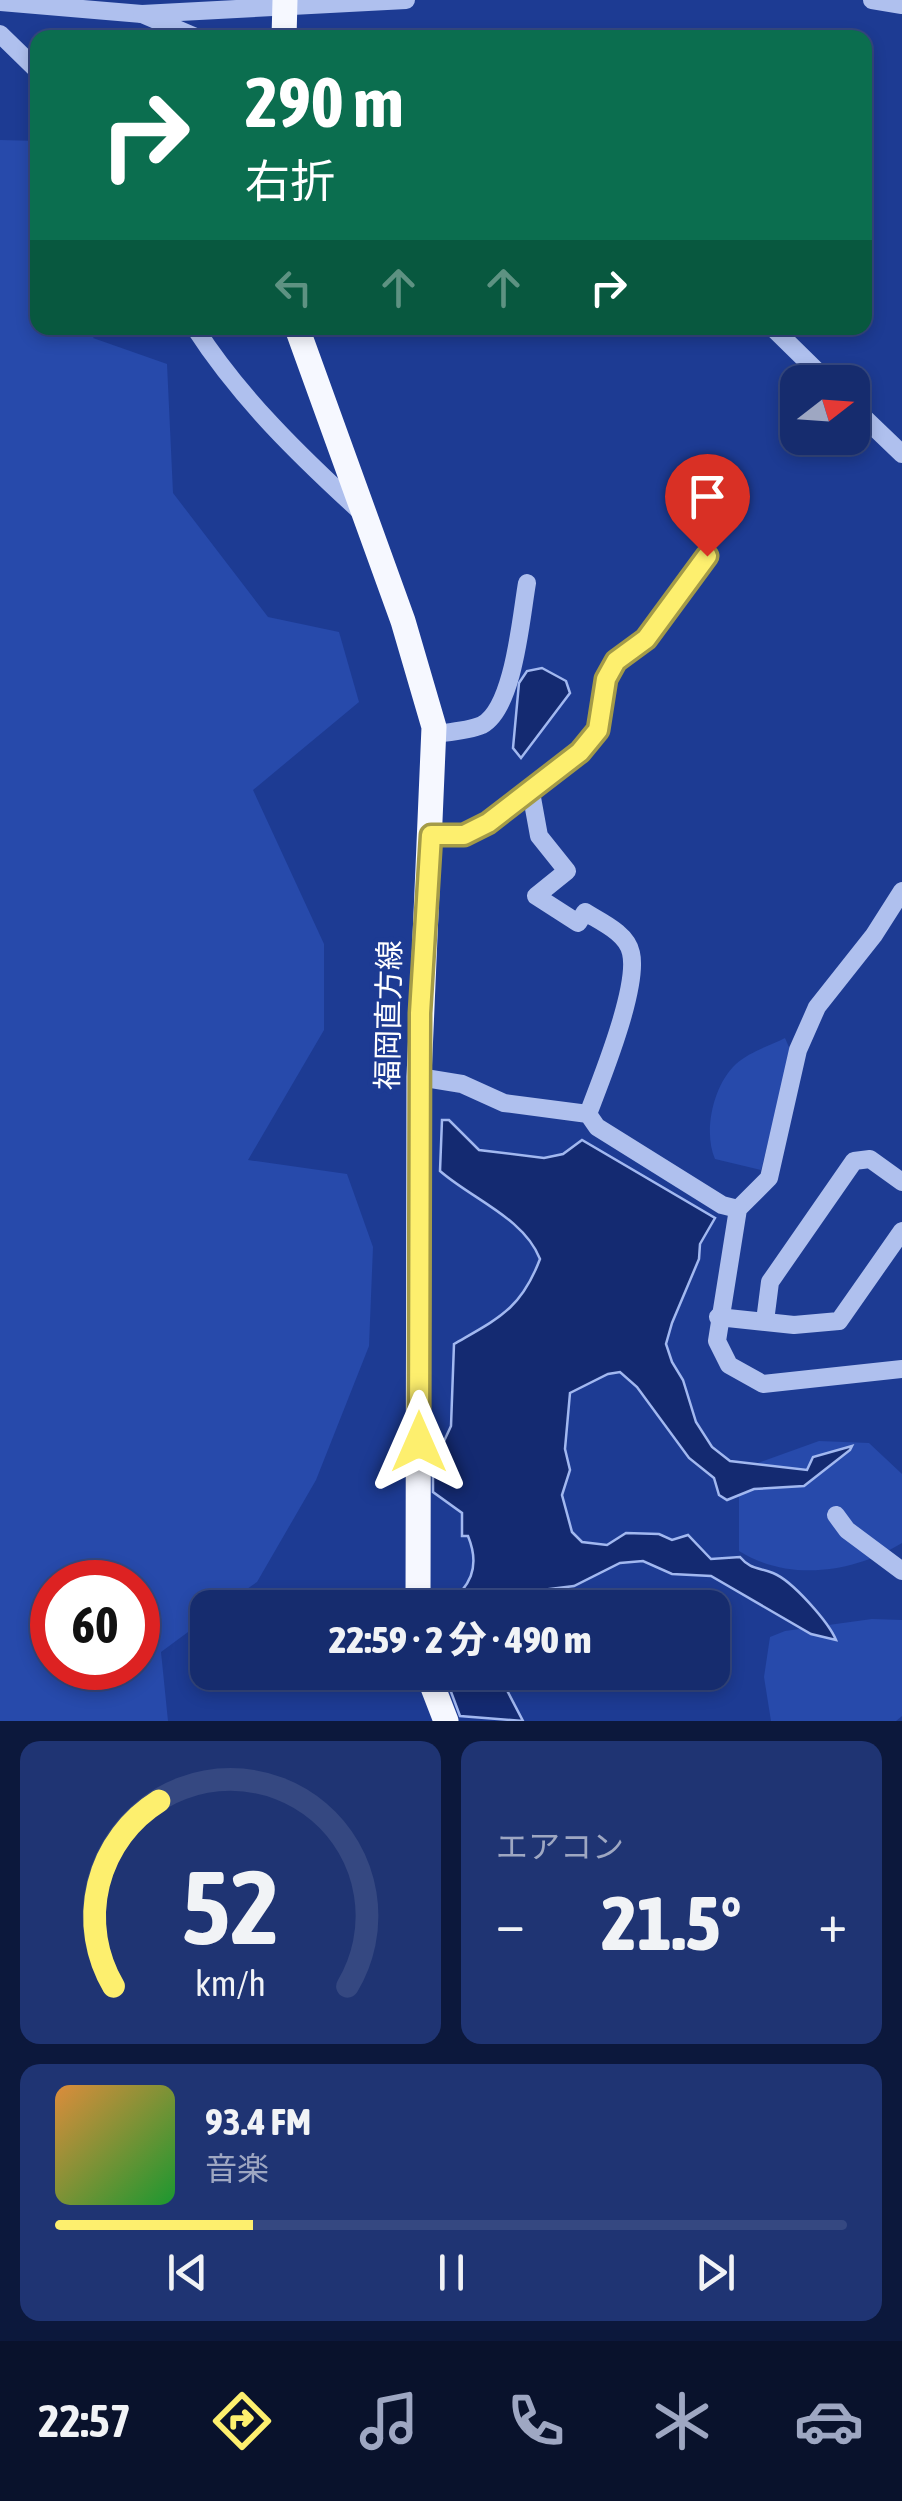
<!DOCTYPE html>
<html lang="ja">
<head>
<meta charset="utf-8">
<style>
  body { margin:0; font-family:"Asap Condensed","Noto Sans JP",sans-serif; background:#1f3473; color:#f1f3f6; height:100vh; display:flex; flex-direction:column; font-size:38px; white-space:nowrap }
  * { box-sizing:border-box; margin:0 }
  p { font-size:32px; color:#9ea7c2 }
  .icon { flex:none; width:55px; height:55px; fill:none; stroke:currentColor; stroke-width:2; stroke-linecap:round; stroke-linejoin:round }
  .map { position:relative; height:1721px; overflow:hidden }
  .sheet { display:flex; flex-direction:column; gap:20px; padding:20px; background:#0c183c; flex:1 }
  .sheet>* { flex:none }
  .hud { position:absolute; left:30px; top:30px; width:842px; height:305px; border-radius:20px; box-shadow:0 5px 15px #0003,0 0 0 2px #354881; background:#0b6e4f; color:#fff; overflow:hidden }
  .needle { width:65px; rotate:73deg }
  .tools { position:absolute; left:780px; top:365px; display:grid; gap:20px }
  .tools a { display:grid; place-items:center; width:90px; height:90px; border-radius:20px; background:#162c6e; box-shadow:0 5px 15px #0003,0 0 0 2px #354881; font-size:50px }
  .speed { position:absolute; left:30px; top:1560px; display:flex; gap:20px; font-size:50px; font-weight:700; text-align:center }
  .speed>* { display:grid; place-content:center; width:130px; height:130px; border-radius:50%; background:#162c6e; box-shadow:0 5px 15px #0003,0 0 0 2px #354881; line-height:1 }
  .speed .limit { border:15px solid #d22; background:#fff; color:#111 }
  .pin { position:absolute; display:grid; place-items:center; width:85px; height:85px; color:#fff; margin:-102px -42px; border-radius:50% 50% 50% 0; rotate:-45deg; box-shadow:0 0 10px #0007 }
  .pin .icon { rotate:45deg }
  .me { position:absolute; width:110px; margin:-55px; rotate:0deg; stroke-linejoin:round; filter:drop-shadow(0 0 8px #0008) }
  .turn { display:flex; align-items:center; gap:35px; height:210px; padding:0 50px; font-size:45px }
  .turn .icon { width:130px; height:130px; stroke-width:2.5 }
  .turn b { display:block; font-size:70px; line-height:85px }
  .lanes { display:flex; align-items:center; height:95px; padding:0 50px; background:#0003; justify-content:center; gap:50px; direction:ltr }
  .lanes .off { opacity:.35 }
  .big { font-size:75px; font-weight:800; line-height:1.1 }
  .sheet .tile { flex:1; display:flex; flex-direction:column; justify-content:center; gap:15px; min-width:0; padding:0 35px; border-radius:20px; background:#1f3473 }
  .sheet .dial { align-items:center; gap:0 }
  .dial svg { height:260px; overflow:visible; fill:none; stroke:#354881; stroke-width:7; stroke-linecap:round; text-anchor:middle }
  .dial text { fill:#f1f3f6; stroke:none }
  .song { display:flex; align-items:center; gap:30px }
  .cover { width:120px; height:120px; border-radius:15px; background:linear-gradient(135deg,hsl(30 70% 55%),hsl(130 70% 35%)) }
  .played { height:10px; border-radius:5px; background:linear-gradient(90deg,#fdef6e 25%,#354881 25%) }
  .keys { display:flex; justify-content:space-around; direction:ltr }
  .heat { display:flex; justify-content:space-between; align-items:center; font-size:55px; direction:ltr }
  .sheet .tiles { flex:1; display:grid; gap:20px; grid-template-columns:1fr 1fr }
  .tile:last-child { grid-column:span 2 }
  .trip { position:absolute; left:190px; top:1590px; width:540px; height:100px; border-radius:20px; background:#162c6e; box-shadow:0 5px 15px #0003,0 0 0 2px #354881; font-weight:800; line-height:100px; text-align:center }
  .tab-bar { display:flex; height:160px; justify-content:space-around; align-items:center; background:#09122c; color:#9ea7c2 }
  .tab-bar .icon { width:70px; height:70px }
  .tab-bar .active { color:#fdef6e }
  .tab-bar b { font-size:45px; color:#f1f3f6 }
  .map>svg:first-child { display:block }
  .green { fill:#274aab; fill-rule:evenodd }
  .water { fill:#142a71; stroke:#a2b8f0; stroke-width:2.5 }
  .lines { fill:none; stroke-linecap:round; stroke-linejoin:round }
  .minor { stroke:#afc0ee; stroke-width:18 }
  .major { stroke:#f6f8ff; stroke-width:25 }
  .route-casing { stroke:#a49b48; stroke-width:25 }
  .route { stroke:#fdef6e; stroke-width:18 }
  .labels { text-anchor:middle; stroke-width:10; stroke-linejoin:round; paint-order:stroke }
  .street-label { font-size:30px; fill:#fff; stroke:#1d3b93 }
</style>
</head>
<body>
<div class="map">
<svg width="902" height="1721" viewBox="0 0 902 1721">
  <rect width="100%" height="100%" fill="#1d3b93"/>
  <g class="green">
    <path d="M0,140l37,1 1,187h64l-9,10 74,26 6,129 95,124 71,15 20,70 -106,88 71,154v86l-76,130 99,14 26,73 -4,99 -53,134 -59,102 -36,25 -13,1 -1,10 -46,34 7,69h-168zM52,1582h86v86h-86z"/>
    <path d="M785,1038l6,14 -30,118 -46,-11c-12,-27 -2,-74 21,-95 13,-12 33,-18 49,-26z"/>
    <path d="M819,1441l50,2 33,31v69c-49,30 -113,39 -163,8v-64l8,-20z"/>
    <polygon points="872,1619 902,1620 902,1716 896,1721 771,1721 764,1677 770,1637 785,1631"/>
  </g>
  <g class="water">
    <polygon points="542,668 566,681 570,693 521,758 513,748 519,683 527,671"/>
    <path d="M442,1120h7l30,30 65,8 19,-4 19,-14 133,78 -15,26 -1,15 -27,64 -6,21 6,18 11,18 13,42 16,25 18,14 77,9 6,-13 39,-11 -2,4 -46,36 -50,3 -27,11 -8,-5 -5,-17 -25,-20 -52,-71 -17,-15 -12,2 -38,19 -5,56 5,21 -8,25 10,37 10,10 25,3 19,-12 33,1 13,6 16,-5 23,24 29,-2c11,13 18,10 33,16 20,8 56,50 63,67l-25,-6 -100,-58 -39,-2 -29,-13 -23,2 -46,23 -40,5 -13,8 -2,8h-74c25,-20 36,-39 23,-71h-6v-23l-29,-21v-27l18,-39 3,-82c45,-26 67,-35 86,-85 -16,-41 -68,-60 -100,-88z"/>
    <polygon points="444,1673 498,1673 523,1721 460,1716"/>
  </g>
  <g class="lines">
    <g class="minor">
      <polyline points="872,0 902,5"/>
      <polyline points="0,2 142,14 198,38"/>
      <polyline points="142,14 406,0"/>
      <polyline points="0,34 38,71"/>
      <path d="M195,328c45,70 105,128 166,184"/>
      <polyline points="773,328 828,382"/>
      <polyline points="852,406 902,454"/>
      <path d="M434,734c15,-2 34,-3 48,-9 32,-17 39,-108 45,-142"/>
      <path d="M531,792l8,44 28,35 -31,25 42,27 7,-11c16,10 42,21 46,41 8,34 -30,127 -43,161"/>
      <polyline points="431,835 464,835 488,823 580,752 597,730 606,679 616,661 645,639 707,556"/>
      <polyline points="902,891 874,935 817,1007 798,1050 769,1178 738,1209 717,1341 729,1365 763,1384 902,1369"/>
      <polyline points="419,1077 462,1084 504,1103 588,1114 597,1127 722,1205 738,1209"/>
      <polyline points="718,1317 794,1325 839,1321 902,1231"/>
      <polyline points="765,1321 770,1282 854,1161 870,1159 902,1182"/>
      <polyline points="836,1515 847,1530 902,1571"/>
    </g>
    <g class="major">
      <polyline points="284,38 285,0"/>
      <polyline points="297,328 403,621 434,727 419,1077 418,1608"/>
      <polyline points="427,1672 446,1721"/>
    </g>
  </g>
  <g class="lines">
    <g class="route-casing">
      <polyline id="route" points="419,1442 420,1013 431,835 464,835 488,823 580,752 598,730 606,679 616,661 646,639 707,556"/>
    </g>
    <use href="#route" class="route"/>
  </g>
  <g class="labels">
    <g class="street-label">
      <text transform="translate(389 1015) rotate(-89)" y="10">福岡直方線</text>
    </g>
  </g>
</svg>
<div class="tools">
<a><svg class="needle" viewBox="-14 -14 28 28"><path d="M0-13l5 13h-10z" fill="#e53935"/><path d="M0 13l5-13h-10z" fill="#9ea7c2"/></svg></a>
</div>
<div class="speed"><div class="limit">60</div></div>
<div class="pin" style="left:707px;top:556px;background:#d93025"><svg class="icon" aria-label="arrive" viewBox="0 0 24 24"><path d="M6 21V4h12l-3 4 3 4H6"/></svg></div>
<svg class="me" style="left:419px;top:1442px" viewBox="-20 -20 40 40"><path d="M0-17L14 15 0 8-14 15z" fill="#fdef6e" stroke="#fff" stroke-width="4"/></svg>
<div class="trip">22:59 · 2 分 · 490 m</div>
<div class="hud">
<div class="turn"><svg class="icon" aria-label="right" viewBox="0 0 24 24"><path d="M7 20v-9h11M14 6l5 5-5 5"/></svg><div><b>290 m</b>右折</div></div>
<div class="lanes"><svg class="icon off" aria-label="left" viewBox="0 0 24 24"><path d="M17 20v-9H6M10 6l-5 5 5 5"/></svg><svg class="icon off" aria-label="ahead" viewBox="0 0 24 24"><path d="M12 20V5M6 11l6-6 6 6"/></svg><svg class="icon off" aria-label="ahead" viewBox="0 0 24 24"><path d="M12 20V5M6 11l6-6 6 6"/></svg><svg class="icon" aria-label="right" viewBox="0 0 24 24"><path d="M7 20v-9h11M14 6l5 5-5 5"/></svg></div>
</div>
</div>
<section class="sheet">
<div class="tiles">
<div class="tile dial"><svg viewBox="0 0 100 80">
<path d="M14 69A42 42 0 1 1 86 69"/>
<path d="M14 69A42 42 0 0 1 28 12" stroke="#fdef6e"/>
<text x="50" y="56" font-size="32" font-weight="700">52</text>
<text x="50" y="72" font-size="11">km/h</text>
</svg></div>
<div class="tile"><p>エアコン</p>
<div class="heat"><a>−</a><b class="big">21.5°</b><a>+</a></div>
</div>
<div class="tile">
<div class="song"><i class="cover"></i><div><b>93.4 FM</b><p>音楽</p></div></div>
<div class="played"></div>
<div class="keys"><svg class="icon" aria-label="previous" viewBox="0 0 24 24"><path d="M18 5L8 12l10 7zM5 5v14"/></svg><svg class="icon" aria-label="pause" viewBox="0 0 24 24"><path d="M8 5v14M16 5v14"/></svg><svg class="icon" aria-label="next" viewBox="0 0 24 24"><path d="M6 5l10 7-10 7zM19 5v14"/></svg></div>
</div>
</div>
</section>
<nav class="tab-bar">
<b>22:57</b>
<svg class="icon active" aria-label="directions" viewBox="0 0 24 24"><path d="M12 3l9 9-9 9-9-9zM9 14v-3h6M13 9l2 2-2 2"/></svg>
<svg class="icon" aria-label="music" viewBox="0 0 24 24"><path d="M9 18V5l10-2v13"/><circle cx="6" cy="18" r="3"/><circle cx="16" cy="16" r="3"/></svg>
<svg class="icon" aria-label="phone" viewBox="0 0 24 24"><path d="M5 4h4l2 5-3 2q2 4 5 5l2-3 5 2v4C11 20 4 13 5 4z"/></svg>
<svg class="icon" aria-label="climate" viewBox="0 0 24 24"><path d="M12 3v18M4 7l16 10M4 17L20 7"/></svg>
<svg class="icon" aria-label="car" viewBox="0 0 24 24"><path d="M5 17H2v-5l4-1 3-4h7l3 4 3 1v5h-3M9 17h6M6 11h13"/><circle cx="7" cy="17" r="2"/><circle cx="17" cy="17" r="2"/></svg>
</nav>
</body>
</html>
